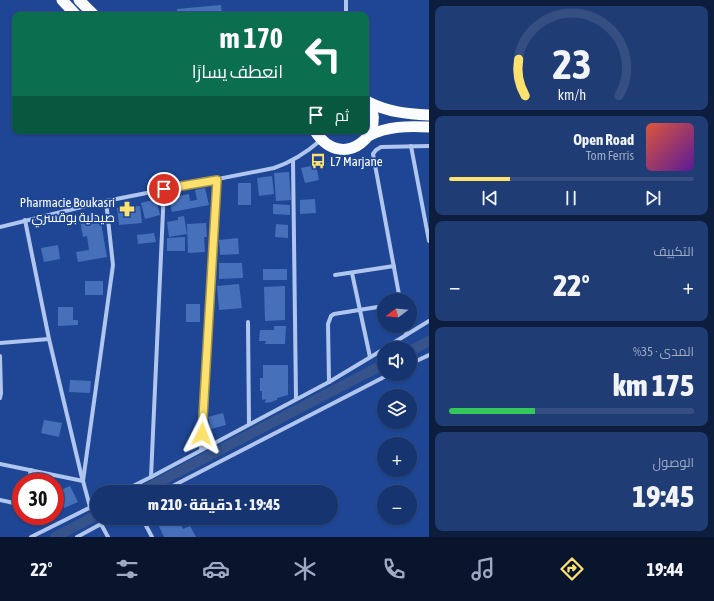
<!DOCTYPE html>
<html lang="ar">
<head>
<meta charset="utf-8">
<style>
  body { margin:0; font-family:"Asap Condensed",Cairo,sans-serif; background:#1f3c74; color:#f1f3f6; direction:rtl; height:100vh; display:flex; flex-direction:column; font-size:15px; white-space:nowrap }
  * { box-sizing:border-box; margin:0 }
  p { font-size:13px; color:#9eaac3 }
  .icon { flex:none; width:22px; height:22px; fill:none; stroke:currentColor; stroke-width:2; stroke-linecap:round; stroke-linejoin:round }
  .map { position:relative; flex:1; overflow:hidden; direction:ltr }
  .panel { display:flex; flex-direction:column; gap:6px; padding:6px; background:#0c1d3d; width:285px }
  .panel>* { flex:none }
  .guide { position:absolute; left:12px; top:12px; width:357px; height:122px; border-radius:8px; box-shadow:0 1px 3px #0004,0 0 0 1px #354f82; direction:rtl; background:#0b6e4f; color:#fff; overflow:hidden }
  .needle { width:26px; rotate:254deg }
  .fabs { position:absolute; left:377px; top:293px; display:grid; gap:8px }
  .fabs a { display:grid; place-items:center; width:40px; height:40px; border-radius:50%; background:#16346f; box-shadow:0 1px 3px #0004,0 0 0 1px #354f82; font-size:20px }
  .speed { position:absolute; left:12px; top:473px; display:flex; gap:8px; font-size:20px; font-weight:700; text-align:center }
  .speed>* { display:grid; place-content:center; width:52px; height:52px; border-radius:50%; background:#16346f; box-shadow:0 1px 3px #0004,0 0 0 1px #354f82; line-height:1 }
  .speed .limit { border:6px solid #d22; background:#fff; color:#111 }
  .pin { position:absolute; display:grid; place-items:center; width:34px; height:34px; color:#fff; margin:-17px; border:2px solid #fff; border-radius:50%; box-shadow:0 1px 4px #0007 }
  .me { position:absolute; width:44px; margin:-22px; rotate:3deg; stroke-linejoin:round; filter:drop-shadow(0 0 3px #0008) }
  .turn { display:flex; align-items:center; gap:14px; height:84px; padding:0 20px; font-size:18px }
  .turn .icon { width:52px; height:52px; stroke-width:2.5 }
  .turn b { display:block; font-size:28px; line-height:34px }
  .then { display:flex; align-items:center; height:38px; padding:0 20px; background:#0003; gap:8px; font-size:15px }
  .big { font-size:30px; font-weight:800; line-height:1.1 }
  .panel .widget { flex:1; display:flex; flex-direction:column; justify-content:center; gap:6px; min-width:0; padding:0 14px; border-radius:8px; background:#1f3c74 }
  .panel .dial { align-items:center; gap:0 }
  .dial svg { height:104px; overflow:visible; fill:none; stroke:#354f82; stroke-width:7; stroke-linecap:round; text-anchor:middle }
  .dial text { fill:#f1f3f6; stroke:none }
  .song { display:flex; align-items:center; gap:12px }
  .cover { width:48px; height:48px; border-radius:6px; background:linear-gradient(135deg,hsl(10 70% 55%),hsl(270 70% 35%)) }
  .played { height:4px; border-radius:2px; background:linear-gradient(90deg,#fde16f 25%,#354f82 25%) }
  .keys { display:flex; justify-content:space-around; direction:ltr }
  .heat { display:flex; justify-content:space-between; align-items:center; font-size:22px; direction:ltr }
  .charge { height:6px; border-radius:3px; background:linear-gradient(90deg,#34c759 35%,#354f82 0) }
  .trip { position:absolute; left:90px; top:485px; width:248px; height:40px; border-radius:20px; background:#16346f; box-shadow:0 1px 3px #0004,0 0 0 1px #354f82; font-weight:800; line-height:40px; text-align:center; direction:rtl }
  .menu { display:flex; height:64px; justify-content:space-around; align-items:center; background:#09152c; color:#9eaac3 }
  .menu .icon { width:28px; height:28px }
  .menu .selected { color:#fde16f }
  .menu b { font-size:18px; color:#f1f3f6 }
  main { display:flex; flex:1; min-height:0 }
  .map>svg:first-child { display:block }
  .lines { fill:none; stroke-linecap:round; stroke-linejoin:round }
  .canal { stroke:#36538c; stroke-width:10 }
  .building { fill:#4670ba }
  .minor { stroke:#b0c6ee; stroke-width:4 }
  .trunk { stroke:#fbfcff; stroke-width:11 }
  .route-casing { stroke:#a49248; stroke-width:10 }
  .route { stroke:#fde16f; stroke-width:7 }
  .labels { text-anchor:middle; stroke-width:3.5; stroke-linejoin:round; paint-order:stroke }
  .poi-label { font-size:13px; fill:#fff; stroke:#1e4694; text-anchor:start }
</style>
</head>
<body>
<main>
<section class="panel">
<div class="widget dial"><svg viewBox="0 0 100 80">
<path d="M14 69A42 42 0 1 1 86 69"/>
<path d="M14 69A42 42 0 0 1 9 41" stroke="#fde16f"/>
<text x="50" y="56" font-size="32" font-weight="700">23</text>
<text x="50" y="72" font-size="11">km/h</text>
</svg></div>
<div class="widget">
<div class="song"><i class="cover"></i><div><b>Open Road</b><p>Tom Ferris</p></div></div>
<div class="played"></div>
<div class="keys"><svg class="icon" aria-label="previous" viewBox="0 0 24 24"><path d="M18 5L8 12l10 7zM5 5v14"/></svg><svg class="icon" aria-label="pause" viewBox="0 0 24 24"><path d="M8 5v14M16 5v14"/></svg><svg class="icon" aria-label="next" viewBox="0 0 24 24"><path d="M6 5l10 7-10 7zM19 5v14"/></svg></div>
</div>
<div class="widget"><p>التكييف</p>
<div class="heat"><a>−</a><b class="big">22°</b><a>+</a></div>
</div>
<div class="widget"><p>المدى · 35%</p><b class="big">175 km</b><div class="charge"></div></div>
<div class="widget"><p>الوصول</p><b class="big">19:45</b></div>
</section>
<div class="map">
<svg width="429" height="537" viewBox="0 0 429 537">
  <rect width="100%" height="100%" fill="#1e4694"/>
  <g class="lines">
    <g class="canal">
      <polyline points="410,351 429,341"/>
      <polyline points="140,492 384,364"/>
      <polyline points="55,537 97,515"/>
    </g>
  </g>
  <g class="building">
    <polygon points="221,5 222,15 177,15 177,9"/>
    <polygon points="316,165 319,180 305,183 301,168"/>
    <polygon points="289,172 291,200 276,201 274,173"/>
    <polygon points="272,176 274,194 259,196 257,178"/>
    <rect x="238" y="183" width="13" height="22"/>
    <polygon points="205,188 209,205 172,212 169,198 189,194 190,201 197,200 195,190"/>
    <polygon points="156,199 160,215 145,219 141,203"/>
    <polygon points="315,199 316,213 300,214 300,200"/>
    <polygon points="273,204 290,205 290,215 273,214"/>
    <polygon points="140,206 142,223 119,225 117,208"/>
    <polygon points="184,216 187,234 169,237 167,222 178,220 178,217"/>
    <polygon points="100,217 107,257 78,262 76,252 89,250 87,236 83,237 80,220"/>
    <polygon points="206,223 207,237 204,237 205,252 188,253 187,224"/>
    <polygon points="276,224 288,225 288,238 275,237"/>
    <polygon points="154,233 156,242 138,244 137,235"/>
    <polygon points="185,237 185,251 167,251 167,238"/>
    <polygon points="238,238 239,254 220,255 219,240"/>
    <polygon points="58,245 60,259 44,262 41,248"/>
    <polygon points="219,263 242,263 243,278 219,279"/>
    <rect x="263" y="269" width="24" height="11"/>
    <rect x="85" y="281" width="18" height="14"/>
    <polygon points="239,284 242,308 219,310 217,286"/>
    <polygon points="285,286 285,320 265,321 264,287"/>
    <rect x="186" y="304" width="14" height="18"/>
    <polygon points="58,307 73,307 73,320 78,320 78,325 58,326"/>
    <polygon points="274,326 286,326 285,344 265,344 266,341 259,341 260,330 274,330"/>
    <polygon points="263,365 288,365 288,395 277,398 277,400 273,401 272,402 265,403 266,399 262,400 262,391 260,391 260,378 263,378"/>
    <polygon points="70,380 91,381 90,393 69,392"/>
    <polygon points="223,413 226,425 211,429 208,417"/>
    <polygon points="44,420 62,423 59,437 41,433"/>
    <polygon points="70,486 78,502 64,508 56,492"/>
    <polygon points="155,518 177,518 183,529 190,526 196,537 164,537"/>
  </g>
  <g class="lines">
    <g class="minor">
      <polyline points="346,0 346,15"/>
      <polyline points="411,146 429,241"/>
      <polyline points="293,160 296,399"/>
      <polyline points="25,220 49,339 82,478"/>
      <path d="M0,227l106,-26 168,-33c18,-6 33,-16 47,-28"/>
      <polyline points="352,273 370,357"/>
      <polyline points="335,275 394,266"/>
      <polyline points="400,300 373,154 376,150 381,147 429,146"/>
      <polyline points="248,322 249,424"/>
      <polyline points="405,326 406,335"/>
      <polyline points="0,343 49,339"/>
      <polyline points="385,348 429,321"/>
      <polyline points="0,356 1,393 0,398"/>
      <polyline points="410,364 429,355"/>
      <polyline points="329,382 328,324 331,316 334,314 384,306"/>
      <polyline points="201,450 217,180"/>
      <polyline points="0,464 83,481 90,507"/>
      <polyline points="151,477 164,189"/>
      <polyline points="83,481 113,265 106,201"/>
      <polyline points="28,482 31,470"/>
      <polyline points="121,492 151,477 329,382 384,349"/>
      <polyline points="161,492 390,374"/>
      <polyline points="0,500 14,503 21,500"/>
      <polyline points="142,518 152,537"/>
      <polyline points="101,524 108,537"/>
      <polyline points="31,537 97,504"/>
      <polyline points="77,537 112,518"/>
    </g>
    <g class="trunk">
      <polyline points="62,0 76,15"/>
      <polyline points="79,0 94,15"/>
      <path d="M368,102c20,10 39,12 61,13"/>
      <path d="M315,131c28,44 77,-1 51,-31"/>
      <path d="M368,136c20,-10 39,-10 61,-9"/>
    </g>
  </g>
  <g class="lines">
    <g class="route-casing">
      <polyline id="route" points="164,189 217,180 202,434"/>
    </g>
    <use href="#route" class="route"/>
  </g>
  <defs>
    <g id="bus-bare" transform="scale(1.2)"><path d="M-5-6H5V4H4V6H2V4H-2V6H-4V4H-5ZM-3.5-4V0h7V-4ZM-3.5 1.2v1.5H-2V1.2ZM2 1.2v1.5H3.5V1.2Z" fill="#fde16f" stroke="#1e4694" stroke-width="2.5" paint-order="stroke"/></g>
    <g id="pharmacy-bare" transform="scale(1.2)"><path d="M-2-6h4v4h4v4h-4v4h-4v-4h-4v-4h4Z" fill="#fde16f" stroke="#1e4694" stroke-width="2.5" paint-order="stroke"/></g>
  </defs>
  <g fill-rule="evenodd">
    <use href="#bus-bare" x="318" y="161"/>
    <use href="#pharmacy-bare" x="127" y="209"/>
  </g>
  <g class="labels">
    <g class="poi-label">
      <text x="330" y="166">L7 Marjane</text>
      <text x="115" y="207" text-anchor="end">Pharmacie Boukasri<tspan x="115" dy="15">صيدلية بوقسري</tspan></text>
    </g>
  </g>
</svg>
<div class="fabs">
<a><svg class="needle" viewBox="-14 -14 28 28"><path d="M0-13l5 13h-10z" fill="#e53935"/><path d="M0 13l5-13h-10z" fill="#9eaac3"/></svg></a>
<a><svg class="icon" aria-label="sound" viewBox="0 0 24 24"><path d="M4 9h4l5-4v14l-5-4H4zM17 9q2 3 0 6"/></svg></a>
<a><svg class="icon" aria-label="layers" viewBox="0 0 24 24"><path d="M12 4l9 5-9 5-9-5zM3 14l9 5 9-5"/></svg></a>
<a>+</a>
<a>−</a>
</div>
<div class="speed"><div class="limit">30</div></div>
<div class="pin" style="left:164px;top:189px;background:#d93025"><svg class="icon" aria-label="arrive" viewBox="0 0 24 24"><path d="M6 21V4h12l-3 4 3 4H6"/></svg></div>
<svg class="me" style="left:202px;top:434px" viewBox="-20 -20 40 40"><path d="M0-17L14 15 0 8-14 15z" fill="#fde16f" stroke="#fff" stroke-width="4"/></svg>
<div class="trip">19:45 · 1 دقيقة · 210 m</div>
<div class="guide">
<div class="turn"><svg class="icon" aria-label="left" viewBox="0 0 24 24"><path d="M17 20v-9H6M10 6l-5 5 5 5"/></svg><div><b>170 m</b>انعطف يسارًا</div></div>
<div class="then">ثم<svg class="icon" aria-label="arrive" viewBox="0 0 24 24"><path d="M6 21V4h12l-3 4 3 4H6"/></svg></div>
</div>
</div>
</main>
<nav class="menu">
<b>19:44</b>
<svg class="icon selected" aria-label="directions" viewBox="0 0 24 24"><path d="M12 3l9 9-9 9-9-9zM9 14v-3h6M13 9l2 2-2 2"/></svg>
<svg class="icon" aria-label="music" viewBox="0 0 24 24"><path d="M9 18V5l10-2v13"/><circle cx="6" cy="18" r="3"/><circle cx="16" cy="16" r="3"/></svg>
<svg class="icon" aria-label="phone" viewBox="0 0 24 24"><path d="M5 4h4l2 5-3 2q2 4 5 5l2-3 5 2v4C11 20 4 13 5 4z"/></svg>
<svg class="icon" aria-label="climate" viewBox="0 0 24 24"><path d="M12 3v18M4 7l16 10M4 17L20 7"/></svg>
<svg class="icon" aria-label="car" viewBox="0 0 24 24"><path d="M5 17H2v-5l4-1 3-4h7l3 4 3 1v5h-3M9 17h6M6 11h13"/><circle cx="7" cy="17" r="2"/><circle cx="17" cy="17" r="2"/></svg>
<svg class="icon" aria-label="filters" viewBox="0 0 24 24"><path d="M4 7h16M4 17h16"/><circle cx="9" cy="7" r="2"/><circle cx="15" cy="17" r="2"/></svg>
<b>22°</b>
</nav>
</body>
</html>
